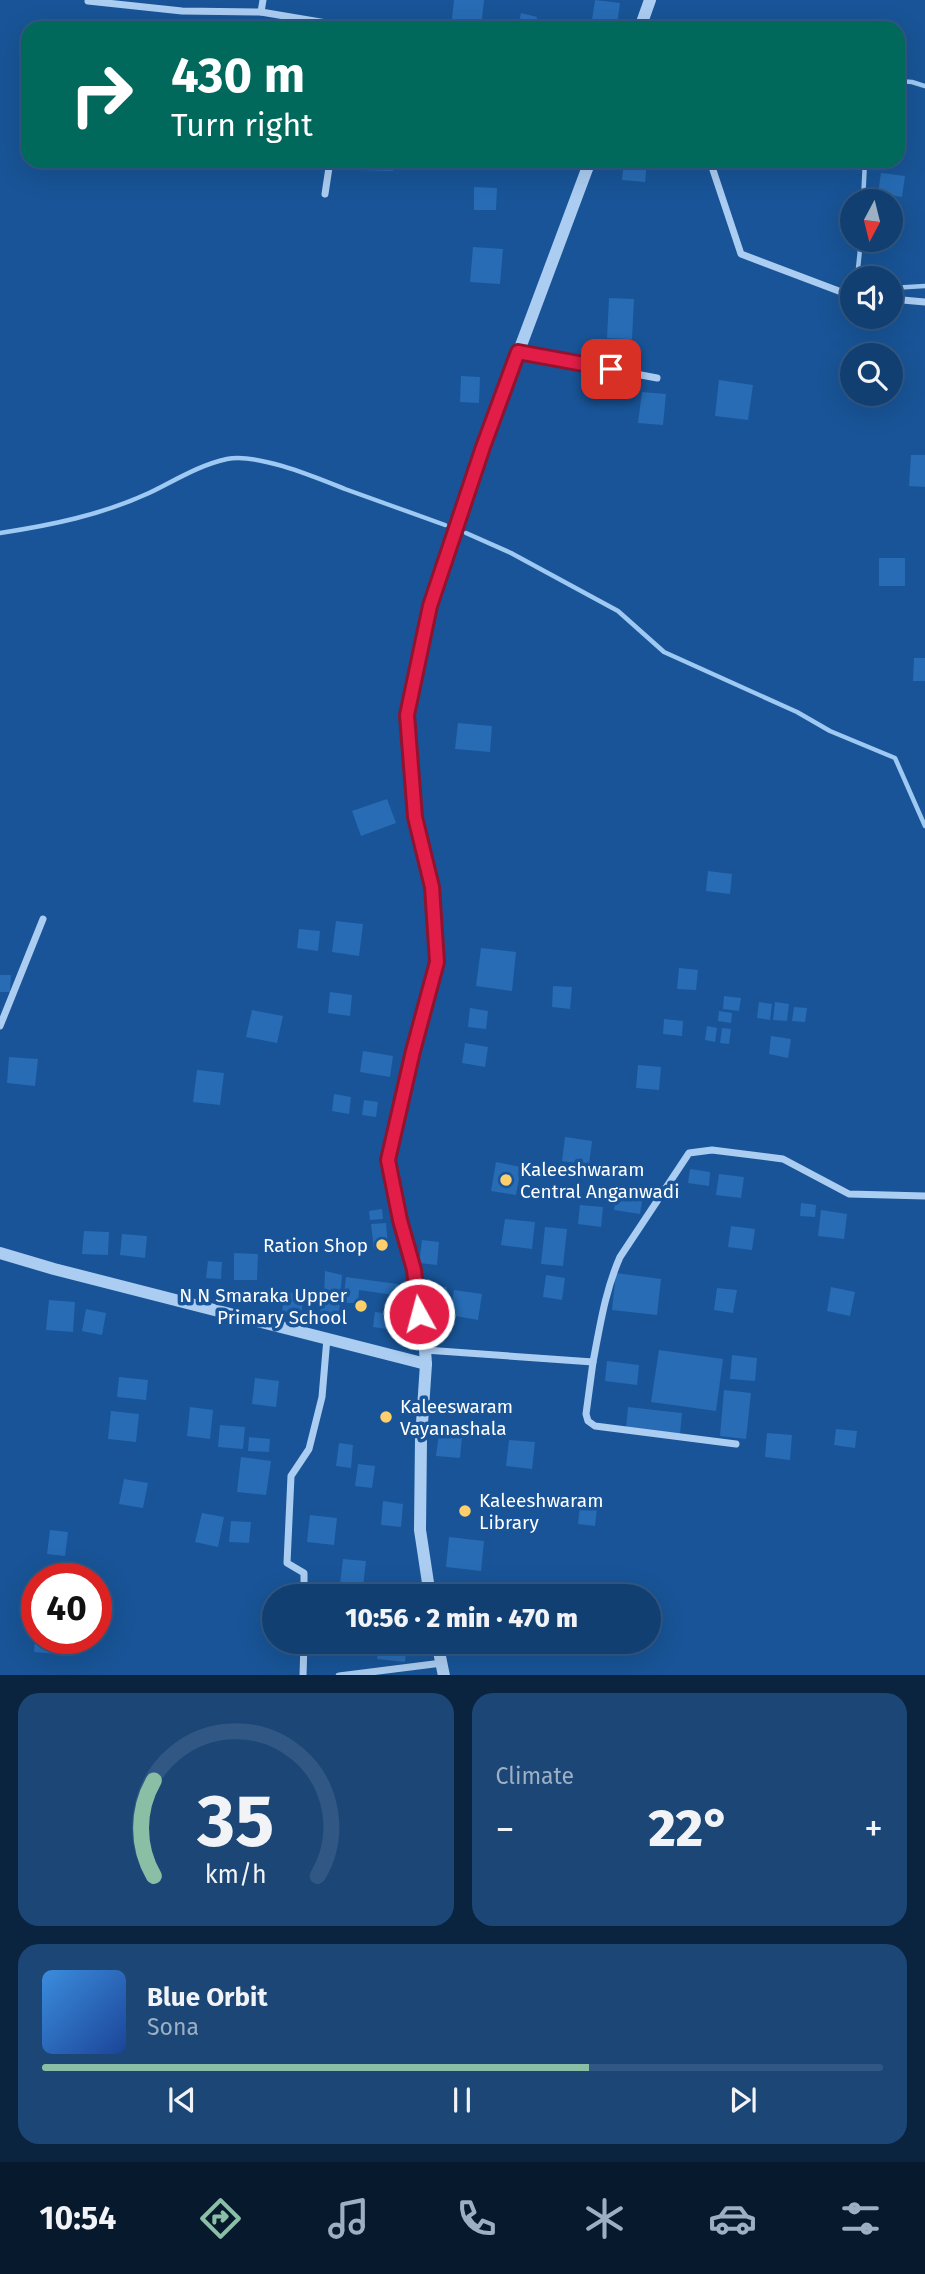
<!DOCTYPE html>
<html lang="en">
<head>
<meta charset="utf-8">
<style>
  body { margin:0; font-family:"Fira Sans",sans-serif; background:#1b4676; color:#f1f3f6; height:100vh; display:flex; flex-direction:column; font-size:26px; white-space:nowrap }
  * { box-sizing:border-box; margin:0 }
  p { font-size:23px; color:#9cafc3 }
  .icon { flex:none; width:38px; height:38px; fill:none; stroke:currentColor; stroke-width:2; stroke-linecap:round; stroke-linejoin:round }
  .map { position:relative; height:1675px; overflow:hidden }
  .panel { display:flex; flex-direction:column; gap:18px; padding:18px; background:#0a233e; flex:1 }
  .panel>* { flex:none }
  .banner { position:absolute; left:21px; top:21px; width:884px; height:147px; border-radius:21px; box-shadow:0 7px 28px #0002,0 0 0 2px #315884; background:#00695c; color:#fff; overflow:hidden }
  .needle { width:46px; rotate:187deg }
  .buttons { position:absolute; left:840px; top:189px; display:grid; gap:14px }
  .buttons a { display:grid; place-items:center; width:63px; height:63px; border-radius:50%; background:#123f71; box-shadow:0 7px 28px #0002,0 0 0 2px #315884; font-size:35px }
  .speed { position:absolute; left:21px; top:1563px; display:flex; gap:14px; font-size:35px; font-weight:700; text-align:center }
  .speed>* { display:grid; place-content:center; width:91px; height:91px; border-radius:50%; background:#123f71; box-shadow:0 7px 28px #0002,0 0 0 2px #315884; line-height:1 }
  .speed .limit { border:10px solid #d22; background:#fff; color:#111 }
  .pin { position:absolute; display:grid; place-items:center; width:60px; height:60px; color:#fff; margin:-30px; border-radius:14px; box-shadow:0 4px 10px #0006 }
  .me { position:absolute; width:77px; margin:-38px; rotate:353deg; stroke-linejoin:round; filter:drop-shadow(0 0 5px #0008) }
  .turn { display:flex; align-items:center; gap:24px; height:147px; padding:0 35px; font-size:32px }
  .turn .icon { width:91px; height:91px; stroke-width:2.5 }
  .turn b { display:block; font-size:49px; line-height:60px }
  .big { font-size:52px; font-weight:800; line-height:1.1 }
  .panel .widget { flex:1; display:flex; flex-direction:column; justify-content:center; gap:10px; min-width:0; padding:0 24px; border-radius:21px; background:#1b4676 }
  .panel .dial { align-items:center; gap:0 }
  .dial svg { height:182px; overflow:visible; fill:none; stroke:#315884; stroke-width:7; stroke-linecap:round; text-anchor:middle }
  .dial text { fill:#f1f3f6; stroke:none }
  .song { display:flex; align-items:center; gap:21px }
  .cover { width:84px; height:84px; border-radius:10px; background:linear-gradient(135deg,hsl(210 70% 55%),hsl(220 70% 35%)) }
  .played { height:7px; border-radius:4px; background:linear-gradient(90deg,#8abfa5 65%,#315884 65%) }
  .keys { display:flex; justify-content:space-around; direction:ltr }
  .heat { display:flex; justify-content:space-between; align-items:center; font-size:38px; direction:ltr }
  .panel .tiles { flex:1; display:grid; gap:18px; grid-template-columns:1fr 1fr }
  .widget:last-child { grid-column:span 2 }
  .trip { position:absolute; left:262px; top:1584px; width:399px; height:70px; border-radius:35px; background:#123f71; box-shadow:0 7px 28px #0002,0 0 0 2px #315884; font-weight:800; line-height:70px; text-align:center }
  .tab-bar { display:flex; height:112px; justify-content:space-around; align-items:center; background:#07192d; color:#9cafc3 }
  .tab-bar .icon { width:49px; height:49px }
  .tab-bar .selected { color:#8abfa5 }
  .tab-bar b { font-size:32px; color:#f1f3f6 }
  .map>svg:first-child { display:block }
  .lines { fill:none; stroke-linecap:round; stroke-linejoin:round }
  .stream { stroke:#9ec9f3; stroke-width:4.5 }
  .building { fill:#276cb5 }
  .minor { stroke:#abcdf1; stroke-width:7 }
  .tertiary { stroke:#abcdf1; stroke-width:12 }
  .route-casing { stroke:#92132f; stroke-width:18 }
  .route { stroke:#e11d48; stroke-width:12 }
  .poi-dot { fill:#ffcf6b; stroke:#185497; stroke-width:2.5 }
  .labels { text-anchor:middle; stroke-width:7; stroke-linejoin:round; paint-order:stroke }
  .poi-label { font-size:19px; fill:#fff; stroke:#185497; text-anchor:start }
</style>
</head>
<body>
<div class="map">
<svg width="925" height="1676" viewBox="0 0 925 1676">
  <rect width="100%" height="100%" fill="#185497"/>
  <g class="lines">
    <g class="stream">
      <polyline points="898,81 912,82 925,86"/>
      <polyline points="863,201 865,161"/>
      <polyline points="857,278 861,240"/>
      <polyline points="891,288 925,286"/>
      <path d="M0,533c52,-8 101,-18 149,-40 25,-12 50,-28 78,-34 31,-6 88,18 118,30 33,12 67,24 100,36"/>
      <polyline points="466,533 511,553 618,611 664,652 797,712 830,731 895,758 925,826"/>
    </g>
  </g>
  <g class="building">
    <polygon points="454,0 484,0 481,28 451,28"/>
    <polygon points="595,0 620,3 617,24 592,20"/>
    <polygon points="521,13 537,17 535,28 518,28"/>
    <polygon points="357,161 394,161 393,171 357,170"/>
    <polygon points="624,161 647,161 645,182 622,180"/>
    <polygon points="881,173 905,176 902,197 878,193"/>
    <polygon points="474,187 497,188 496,210 474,210"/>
    <polygon points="473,247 503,249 500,284 470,282"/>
    <polygon points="609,298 634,299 632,339 607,338"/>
    <polygon points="461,376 480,377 479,403 460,402"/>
    <polygon points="719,380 753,385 748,420 715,416"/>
    <polygon points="642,392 666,394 663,425 638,423"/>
    <polygon points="911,455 925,455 925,487 909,486"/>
    <rect x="879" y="558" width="26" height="28"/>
    <polygon points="914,658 925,658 925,681 913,681"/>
    <polygon points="458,723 492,726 490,752 455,749"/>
    <polygon points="387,799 396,823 361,836 352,811"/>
    <polygon points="708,871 732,874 730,894 706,891"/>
    <polygon points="336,921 363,924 359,956 332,952"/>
    <polygon points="299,929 320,931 318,951 297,948"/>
    <polygon points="481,948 516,952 512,991 476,986"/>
    <polygon points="679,968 698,970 696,990 677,989"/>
    <polygon points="0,975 11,975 10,992 0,992"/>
    <polygon points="553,986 572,987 570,1009 552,1007"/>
    <polygon points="330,992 352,995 350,1016 328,1013"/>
    <polygon points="724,996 741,998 739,1011 723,1009"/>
    <polygon points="759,1002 772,1004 770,1020 757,1018"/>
    <polygon points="775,1002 789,1004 787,1021 773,1020"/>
    <polygon points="794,1007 807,1008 805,1022 792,1021"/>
    <polygon points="470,1008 488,1011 486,1029 468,1027"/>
    <polygon points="252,1010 283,1016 277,1043 246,1037"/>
    <polygon points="719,1011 732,1013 731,1023 718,1021"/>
    <polygon points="664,1019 683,1021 682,1036 663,1034"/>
    <polygon points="707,1026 717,1028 715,1042 705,1040"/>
    <polygon points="722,1028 731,1029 729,1044 720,1043"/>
    <polygon points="771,1036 791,1039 788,1058 769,1054"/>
    <polygon points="465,1043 488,1047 485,1067 462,1063"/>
    <polygon points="363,1051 393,1056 390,1077 360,1072"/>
    <polygon points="9,1057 38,1059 35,1086 7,1083"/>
    <polygon points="638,1065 661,1067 659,1090 636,1088"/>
    <polygon points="197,1070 224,1073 220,1105 193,1102"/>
    <polygon points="334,1094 351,1097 349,1114 332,1111"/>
    <polygon points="364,1100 378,1102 376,1117 362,1115"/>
    <polygon points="565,1137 592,1141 589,1165 562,1161"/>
    <polygon points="496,1162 521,1167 516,1195 491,1191"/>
    <polygon points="690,1169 710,1172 709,1186 688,1183"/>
    <polygon points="719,1174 744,1177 741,1198 716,1195"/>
    <polygon points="618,1185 644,1189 640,1214 614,1210"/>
    <polygon points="801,1203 816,1205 815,1217 800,1216"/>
    <polygon points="580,1205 603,1207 601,1227 578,1224"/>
    <polygon points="382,1209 383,1219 370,1220 369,1211"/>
    <polygon points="821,1210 847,1214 844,1239 818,1236"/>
    <polygon points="505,1219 535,1222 532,1249 501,1245"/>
    <polygon points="386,1223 388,1248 374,1249 371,1224"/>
    <polygon points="731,1226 755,1229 752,1250 728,1247"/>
    <polygon points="545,1227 567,1229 563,1266 541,1264"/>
    <polygon points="84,1231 109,1232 108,1255 82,1254"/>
    <polygon points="122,1234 147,1236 145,1258 120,1255"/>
    <polygon points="422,1240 439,1242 437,1265 419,1263"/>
    <polygon points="234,1253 258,1254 257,1280 234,1280"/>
    <polygon points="208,1261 222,1262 221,1279 206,1278"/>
    <polygon points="325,1271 342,1275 340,1300 324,1298"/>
    <polygon points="616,1273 661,1279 657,1315 612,1310"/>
    <polygon points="546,1275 565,1278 562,1300 543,1297"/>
    <polygon points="346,1277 412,1286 407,1314 392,1311 394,1295 359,1290 358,1303 343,1303"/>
    <polygon points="430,1286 447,1287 443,1319 426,1317"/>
    <polygon points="831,1287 855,1292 850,1316 827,1311"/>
    <polygon points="717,1288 737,1290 733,1313 714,1310"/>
    <polygon points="454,1290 482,1294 478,1320 450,1315"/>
    <polygon points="284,1292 304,1294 301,1316 282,1314"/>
    <polygon points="49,1300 75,1302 73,1332 46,1330"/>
    <polygon points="321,1301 340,1303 338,1320 320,1318"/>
    <polygon points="86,1309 106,1313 102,1335 82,1331"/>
    <polygon points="375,1312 409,1316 408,1332 373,1327"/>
    <polygon points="659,1350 723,1359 716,1411 651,1402"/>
    <polygon points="732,1355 757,1358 755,1381 730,1379"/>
    <polygon points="607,1361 639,1365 637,1385 605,1381"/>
    <polygon points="119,1377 148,1380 146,1400 117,1397"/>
    <polygon points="255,1378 279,1381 276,1407 252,1404"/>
    <polygon points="724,1390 751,1393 746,1439 720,1436"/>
    <polygon points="190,1407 213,1410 210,1439 187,1436"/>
    <polygon points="628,1407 682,1413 680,1434 626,1428"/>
    <polygon points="111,1411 139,1414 136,1442 108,1439"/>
    <polygon points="220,1425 245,1427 243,1449 218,1447"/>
    <polygon points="836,1429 857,1431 855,1448 834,1445"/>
    <polygon points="439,1433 462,1436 460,1458 436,1456"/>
    <polygon points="767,1433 792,1435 790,1460 765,1457"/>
    <polygon points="249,1437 270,1439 269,1452 248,1451"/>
    <polygon points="509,1440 535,1442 532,1469 506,1466"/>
    <polygon points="339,1443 353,1445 351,1468 336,1466"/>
    <polygon points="241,1457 271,1461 266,1495 237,1492"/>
    <polygon points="358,1464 375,1466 372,1488 355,1486"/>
    <polygon points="124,1479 148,1483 143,1508 119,1504"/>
    <polygon points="383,1501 403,1504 401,1527 381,1525"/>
    <polygon points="580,1506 597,1508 595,1526 578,1524"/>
    <polygon points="202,1513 224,1517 218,1547 195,1542"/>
    <polygon points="310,1515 337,1518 334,1545 307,1542"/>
    <polygon points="231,1521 251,1522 249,1543 229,1542"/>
    <polygon points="50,1530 68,1532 65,1556 47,1554"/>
    <polygon points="449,1537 484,1541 481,1571 446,1567"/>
    <polygon points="343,1559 366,1561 363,1587 340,1584"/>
    <polygon points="515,1588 533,1590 532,1596 514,1596"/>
    <polygon points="35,1638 59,1638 58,1654 34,1652"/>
    <polygon points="379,1642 407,1643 405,1662 377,1659"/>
  </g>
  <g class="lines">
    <g class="minor">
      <polyline points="88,1 182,11 261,12 356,28"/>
      <polyline points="261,12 263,0"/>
      <polyline points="710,161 741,254 852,296"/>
      <polyline points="325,194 330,161"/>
      <polyline points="891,299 925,302"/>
      <polyline points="518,352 657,378"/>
      <polyline points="0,1026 43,919"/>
      <polyline points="425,1350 593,1362 586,1414 588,1421 595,1426 736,1444"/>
      <path d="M593,1362c7,-36 12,-71 27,-105l69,-104 23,-3 71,9 66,35 76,2"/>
      <polyline points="304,1596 304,1573 287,1563 291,1476 309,1449 322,1397 327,1338"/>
      <polyline points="303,1676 304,1642"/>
      <polyline points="339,1676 442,1663"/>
    </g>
    <g class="tertiary">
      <polyline points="640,28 650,0"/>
      <polyline points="0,1253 54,1269 426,1364"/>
      <polyline points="430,1596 420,1530 421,1438 426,1364 425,1350 414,1270 400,1220 388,1160 413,1051 437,962 432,887 415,817 407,715 430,606 483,447 590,161"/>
      <polyline points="437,1642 444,1676"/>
    </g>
  </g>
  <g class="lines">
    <g class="route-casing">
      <polyline id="route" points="419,1314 414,1270 400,1220 388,1160 413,1051 437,962 432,887 415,817 407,715 430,606 483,447 518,352 611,369"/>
    </g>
    <use href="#route" class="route"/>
  </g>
  <g class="poi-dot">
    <circle cx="506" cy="1180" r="7"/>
    <circle cx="382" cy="1245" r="7"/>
    <circle cx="361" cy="1306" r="7"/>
    <circle cx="386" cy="1417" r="7"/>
    <circle cx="465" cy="1511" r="7"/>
  </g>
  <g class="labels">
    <g class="poi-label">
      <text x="520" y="1176">Kaleeshwaram<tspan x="520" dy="22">Central Anganwadi</tspan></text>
      <text x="368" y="1252" text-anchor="end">Ration Shop</text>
      <text x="347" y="1302" text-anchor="end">N N Smaraka Upper<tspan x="347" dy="22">Primary School</tspan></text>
      <text x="400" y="1413">Kaleeswaram<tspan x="400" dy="22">Vayanashala</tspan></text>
      <text x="479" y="1507">Kaleeshwaram<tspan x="479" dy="22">Library</tspan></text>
    </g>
  </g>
</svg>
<div class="buttons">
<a><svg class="needle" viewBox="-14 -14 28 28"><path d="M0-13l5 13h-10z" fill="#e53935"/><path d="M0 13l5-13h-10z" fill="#9cafc3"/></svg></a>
<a><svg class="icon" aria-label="sound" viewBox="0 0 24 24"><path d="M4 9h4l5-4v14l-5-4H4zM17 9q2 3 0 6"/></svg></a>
<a><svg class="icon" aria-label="search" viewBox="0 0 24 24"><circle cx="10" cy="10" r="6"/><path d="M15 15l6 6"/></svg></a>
</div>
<div class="speed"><div class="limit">40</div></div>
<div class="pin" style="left:611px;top:369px;background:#d93025"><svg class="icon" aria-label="arrive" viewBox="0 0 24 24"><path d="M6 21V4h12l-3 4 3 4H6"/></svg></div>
<svg class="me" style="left:419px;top:1314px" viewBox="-20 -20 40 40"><circle r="17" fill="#e11d48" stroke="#fff" stroke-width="3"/><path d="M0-11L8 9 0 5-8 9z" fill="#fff"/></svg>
<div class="trip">10:56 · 2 min · 470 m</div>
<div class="banner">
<div class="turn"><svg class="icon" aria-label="right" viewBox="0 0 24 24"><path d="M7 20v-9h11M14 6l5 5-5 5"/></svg><div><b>430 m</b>Turn right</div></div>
</div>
</div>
<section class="panel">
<div class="tiles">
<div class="widget dial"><svg viewBox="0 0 100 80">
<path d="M14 69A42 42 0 1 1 86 69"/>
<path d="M14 69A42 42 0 0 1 14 27" stroke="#8abfa5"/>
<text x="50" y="56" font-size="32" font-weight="700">35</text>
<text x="50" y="72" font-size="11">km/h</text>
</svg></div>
<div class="widget"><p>Climate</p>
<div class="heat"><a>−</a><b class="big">22°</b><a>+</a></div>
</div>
<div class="widget">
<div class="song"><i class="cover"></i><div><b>Blue Orbit</b><p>Sona</p></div></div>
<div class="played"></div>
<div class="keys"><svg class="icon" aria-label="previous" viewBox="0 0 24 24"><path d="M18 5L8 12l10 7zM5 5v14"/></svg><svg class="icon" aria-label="pause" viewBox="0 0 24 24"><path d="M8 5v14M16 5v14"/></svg><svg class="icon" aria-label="next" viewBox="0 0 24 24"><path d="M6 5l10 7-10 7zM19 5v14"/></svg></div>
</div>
</div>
</section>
<nav class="tab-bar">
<b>10:54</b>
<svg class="icon selected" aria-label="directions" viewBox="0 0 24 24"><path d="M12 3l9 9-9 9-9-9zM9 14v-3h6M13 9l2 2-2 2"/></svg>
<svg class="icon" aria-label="music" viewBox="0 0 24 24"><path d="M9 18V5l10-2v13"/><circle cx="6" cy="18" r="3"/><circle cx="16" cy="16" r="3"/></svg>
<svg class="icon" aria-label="phone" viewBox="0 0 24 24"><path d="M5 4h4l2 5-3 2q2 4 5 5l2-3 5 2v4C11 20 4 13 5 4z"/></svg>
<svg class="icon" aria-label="climate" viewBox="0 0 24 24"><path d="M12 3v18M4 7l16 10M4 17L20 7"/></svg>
<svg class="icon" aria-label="car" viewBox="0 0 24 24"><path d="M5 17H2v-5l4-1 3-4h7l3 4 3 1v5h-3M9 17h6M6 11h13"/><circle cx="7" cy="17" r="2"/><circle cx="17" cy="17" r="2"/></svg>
<svg class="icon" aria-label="filters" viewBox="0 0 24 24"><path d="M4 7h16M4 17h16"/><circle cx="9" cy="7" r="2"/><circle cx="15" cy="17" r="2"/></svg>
</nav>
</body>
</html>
